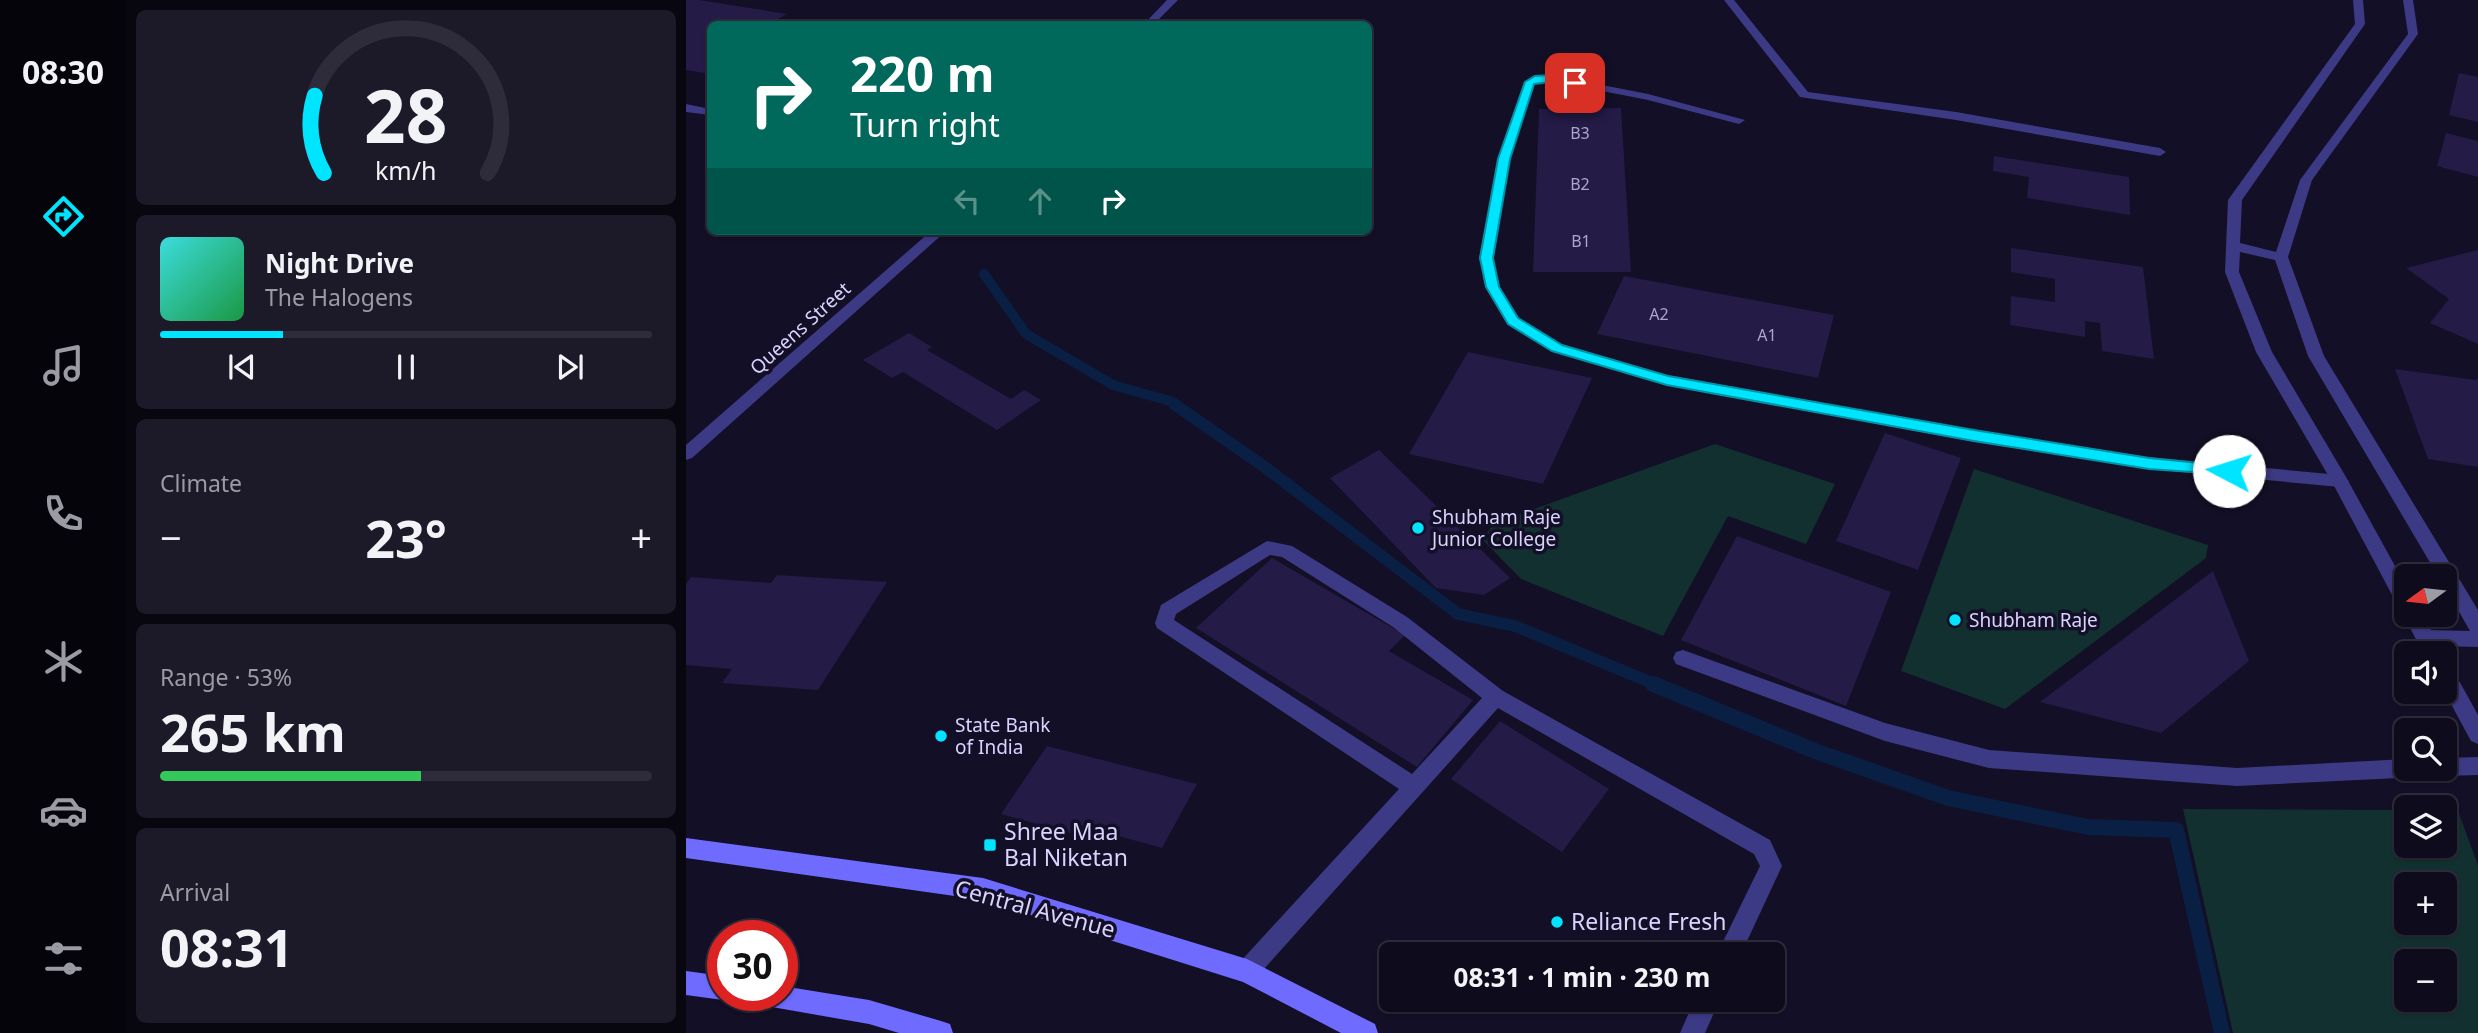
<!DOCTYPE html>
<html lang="en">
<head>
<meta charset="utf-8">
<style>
  body { margin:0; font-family:"Noto Sans",sans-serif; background:#1c1929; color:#f1f3f6; height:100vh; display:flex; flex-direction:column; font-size:26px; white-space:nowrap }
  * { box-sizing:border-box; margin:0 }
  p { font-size:23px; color:#9b9ba3 }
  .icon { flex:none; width:38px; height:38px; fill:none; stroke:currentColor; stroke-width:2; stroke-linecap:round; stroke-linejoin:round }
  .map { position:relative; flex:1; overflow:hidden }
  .drawer { display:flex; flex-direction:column; gap:10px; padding:10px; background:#08060f; width:560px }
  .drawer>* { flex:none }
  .hud { position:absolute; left:21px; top:21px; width:665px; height:214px; border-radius:10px; box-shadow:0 2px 5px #0004,0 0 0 2px #2e2b3b; background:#00695c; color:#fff; overflow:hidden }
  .needle { width:46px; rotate:255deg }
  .fabs { position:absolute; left:1708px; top:564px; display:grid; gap:14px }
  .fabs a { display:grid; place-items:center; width:63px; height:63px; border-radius:10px; background:#0e0b1c; box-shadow:0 2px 5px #0004,0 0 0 2px #2e2b3b; font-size:35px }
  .speed { position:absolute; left:21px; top:920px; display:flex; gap:14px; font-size:35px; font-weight:700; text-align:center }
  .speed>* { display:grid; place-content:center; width:91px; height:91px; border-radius:50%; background:#0e0b1c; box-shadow:0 2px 5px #0004,0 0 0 2px #2e2b3b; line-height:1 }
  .speed .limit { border:10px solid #d22; background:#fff; color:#111 }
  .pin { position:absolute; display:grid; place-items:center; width:60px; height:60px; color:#fff; margin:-30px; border-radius:14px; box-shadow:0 4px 10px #0006 }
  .me { position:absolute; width:77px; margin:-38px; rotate:275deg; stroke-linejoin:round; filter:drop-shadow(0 0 5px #0008) }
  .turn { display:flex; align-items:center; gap:24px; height:147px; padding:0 28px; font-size:32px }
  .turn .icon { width:91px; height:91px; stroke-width:2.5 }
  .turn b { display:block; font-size:49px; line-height:60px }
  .lanes { display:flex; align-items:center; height:66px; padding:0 28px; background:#0003; justify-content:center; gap:35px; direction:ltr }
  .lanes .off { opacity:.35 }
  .big { font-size:52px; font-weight:700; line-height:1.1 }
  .drawer .widget { flex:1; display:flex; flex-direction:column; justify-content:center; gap:10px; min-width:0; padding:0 24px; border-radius:10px; background:#1c1929 }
  .drawer .dial { align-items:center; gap:0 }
  .dial svg { height:182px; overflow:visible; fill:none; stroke:#2e2b3b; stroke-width:7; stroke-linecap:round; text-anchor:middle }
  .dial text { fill:#f1f3f6; stroke:none }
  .song { display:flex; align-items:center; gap:21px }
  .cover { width:84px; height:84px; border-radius:10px; background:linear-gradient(135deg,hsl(180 70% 55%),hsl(140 70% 35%)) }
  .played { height:7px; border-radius:4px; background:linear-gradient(90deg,#00e5ff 25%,#2e2b3b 25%) }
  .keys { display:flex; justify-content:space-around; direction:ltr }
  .heat { display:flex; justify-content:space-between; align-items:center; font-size:38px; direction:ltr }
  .charge { height:10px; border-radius:5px; background:linear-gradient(90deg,#34c759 53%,#2e2b3b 0) }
  .trip { position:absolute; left:693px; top:942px; width:406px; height:70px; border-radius:10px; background:#0e0b1c; box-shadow:0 2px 5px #0004,0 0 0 2px #2e2b3b; font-weight:700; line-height:70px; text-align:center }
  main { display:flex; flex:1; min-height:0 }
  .tab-bar { display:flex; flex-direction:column; width:126px; justify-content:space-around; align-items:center; background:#06040b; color:#9b9ba3 }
  .tab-bar .icon { width:49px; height:49px }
  .tab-bar .on { color:#00e5ff }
  .tab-bar b { font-size:32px; color:#f1f3f6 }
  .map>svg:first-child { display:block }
  .green { fill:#12302f; fill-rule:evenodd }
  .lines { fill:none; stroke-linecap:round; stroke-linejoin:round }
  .stream-far2 { stroke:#0a1f44; stroke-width:10 }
  .stream-far1 { stroke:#0a1f44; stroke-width:12 }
  .stream { stroke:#0a1f44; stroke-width:16 }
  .building { fill:#241b47 }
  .service { fill:#3d3a85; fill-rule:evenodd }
  .minor { fill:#3d3a85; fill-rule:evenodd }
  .tertiary { fill:#3d3a85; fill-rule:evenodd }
  .secondary { fill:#6f6bff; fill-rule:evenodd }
  .route { fill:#00e5ff; stroke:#0095a6; stroke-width:2 }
  .poi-dot { fill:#00e5ff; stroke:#130f26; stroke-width:2.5 }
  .labels { text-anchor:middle; stroke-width:7; stroke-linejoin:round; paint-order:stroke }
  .number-label { font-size:16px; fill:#aca6d1 }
  .street-label { font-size:19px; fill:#d9d4ff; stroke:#130f26 }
  .poi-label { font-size:19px; fill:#d9d4ff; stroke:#130f26; text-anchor:start }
  .near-poi-label { font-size:23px; fill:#d9d4ff; stroke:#130f26; text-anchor:start }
  .near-street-label { font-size:23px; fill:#d9d4ff; stroke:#130f26 }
</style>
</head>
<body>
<main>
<nav class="tab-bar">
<b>08:30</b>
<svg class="icon on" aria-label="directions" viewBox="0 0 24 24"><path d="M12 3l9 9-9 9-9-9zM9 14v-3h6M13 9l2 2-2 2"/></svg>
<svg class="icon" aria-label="music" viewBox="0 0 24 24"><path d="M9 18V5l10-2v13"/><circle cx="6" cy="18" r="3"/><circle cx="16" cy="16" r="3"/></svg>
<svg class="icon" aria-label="phone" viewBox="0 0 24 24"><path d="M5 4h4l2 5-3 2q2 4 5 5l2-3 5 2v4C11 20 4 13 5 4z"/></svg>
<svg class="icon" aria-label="climate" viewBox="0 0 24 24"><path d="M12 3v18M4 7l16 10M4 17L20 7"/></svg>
<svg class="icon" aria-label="car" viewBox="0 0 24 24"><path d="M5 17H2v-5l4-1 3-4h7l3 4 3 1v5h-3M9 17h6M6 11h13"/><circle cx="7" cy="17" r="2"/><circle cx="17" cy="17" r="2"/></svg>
<svg class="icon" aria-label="filters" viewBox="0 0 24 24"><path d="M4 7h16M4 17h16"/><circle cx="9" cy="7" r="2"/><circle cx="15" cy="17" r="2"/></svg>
</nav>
<section class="drawer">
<div class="widget dial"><svg viewBox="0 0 100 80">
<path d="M14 69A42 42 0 1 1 86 69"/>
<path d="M14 69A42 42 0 0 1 10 35" stroke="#00e5ff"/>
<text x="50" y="56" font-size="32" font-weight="700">28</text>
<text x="50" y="72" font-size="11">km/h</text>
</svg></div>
<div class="widget">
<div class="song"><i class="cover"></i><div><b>Night Drive</b><p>The Halogens</p></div></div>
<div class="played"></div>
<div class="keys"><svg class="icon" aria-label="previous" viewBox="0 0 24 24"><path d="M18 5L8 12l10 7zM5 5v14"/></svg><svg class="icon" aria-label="pause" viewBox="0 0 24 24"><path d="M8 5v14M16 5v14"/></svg><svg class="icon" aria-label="next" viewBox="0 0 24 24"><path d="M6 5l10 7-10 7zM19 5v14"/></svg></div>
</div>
<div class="widget"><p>Climate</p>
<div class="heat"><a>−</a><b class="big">23°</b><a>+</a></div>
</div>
<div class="widget"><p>Range · 53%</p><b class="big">265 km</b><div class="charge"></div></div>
<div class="widget"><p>Arrival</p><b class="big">08:31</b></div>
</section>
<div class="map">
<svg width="1792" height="1033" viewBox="0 0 1792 1033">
  <rect width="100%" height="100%" fill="#130f26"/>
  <g class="green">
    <polygon points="1029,444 1149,484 1120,544 1042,516 977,636 835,579 796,539 809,523"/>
    <polygon points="1288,469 1522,545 1520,558 1319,709 1215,671"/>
    <path d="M1497,809l223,1v35h39v-34h13l20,54v168h-245zM1720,884h39v38h-39zM1720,961h39v38h-39z"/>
  </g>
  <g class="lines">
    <polyline class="stream-far2" points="298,274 340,334 427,385 484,401 491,406"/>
    <polyline class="stream-far1" points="488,404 576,465 772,614 829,626 971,685"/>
    <polyline class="stream" points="967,684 1129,751 1262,798 1402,827 1490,830 1536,1033"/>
  </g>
  <g class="building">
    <polygon points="0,0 13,0 101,14 83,24 24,24 24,74 0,70"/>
    <polygon points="1773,73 1792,77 1792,122 1763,115"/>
    <polygon points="935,108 945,272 847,272 853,109"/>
    <polygon points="1760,133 1792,141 1792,177 1751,166"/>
    <polygon points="1308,156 1443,177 1444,215 1341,198 1343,177 1307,171"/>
    <polygon points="1325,248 1457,267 1468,359 1416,351 1414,323 1399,321 1399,337 1324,325 1325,296 1369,302 1369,279 1325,272"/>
    <polygon points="1792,250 1792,344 1744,323 1763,299 1720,268"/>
    <polygon points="938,276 1148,315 1132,378 911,334"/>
    <polygon points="223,333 246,347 241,350 325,399 338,390 355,400 311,430 217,372 206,378 177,360"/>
    <polygon points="782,352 906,378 857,484 723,454"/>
    <polygon points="1709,369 1790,380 1792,378 1792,467 1742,459"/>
    <polygon points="1199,433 1275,458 1232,570 1150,541"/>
    <polygon points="693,450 824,578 798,595 750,588 644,478"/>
    <polygon points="1051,536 1205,592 1160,706 995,640"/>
    <polygon points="586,558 719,635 703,651 787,700 731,767 510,628"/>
    <polygon points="1527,571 1563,661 1475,733 1354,702"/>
    <polygon points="91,575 201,582 132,690 36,683 46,669 0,665 0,584 5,577 85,583"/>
    <polygon points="814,721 923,789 876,852 765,779"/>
    <polygon points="361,746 511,784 476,848 407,829 402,838 315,814"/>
  </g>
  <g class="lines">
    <g class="service">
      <polygon points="997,650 1199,723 1303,750 1551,768 1720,759 1720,768 1743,768 1740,775 1733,777 1551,786 1303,768 1199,741 990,664 987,658 990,652"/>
      <polygon points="1792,757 1792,775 1759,776 1752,774 1749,768 1759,768 1759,758"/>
    </g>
    <g class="minor">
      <polygon points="481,0 492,0 468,24 458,24"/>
      <polygon points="1038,0 1048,0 1122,92 1270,112 1474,148 1480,152 1474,156 1270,120 1114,97"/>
      <polygon points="865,75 962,94 1059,120 1053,124 962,100 865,81 849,84 824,159 807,258 814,287 833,318 876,345 982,375 1288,430 1463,457 1654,475 1663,481 1654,487 1463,469 1288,442 981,385 866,351 822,324 800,287 793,258 812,159 838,82 849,76"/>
      <polygon points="0,104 24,109 24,115 0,112"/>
      <polygon points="245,231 260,231 6,458 0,460 0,445"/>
      <path d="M581,541l25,5 115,71 96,74 267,149 12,26 -41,88h-24l43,-88 -6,-12 -256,-146 -243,271 -8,4 -8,-4 -4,-8 4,-8 160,-174 -242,-161 -2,-5 6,-18zM584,555l12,2 111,70 89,71 -70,76 -238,-154 2,-6z"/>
      <polygon points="1009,999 1034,999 1019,1033 994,1033"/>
    </g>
    <g class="tertiary">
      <path d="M1667,0h10l2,24 -123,176 -2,43 36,9 24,-72 108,-146 -5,-34h10l5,34 -106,146 -24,77 36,99 154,254v37l-39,-1 4,7h-20l-20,-39 2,-4 -6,-2 -67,-126 -76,-130 -31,-80 3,-72 127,-176zM1554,252l35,8 33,96 130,220h7v11l25,44 -39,-1 -9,-16h-16v-28l-60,-109 -74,-125 -33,-80z"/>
      <polygon points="1759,666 1766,668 1792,715 1792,744 1785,741 1758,691"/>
    </g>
    <g class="secondary">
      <polygon points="0,838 297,878 561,959 689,1024 692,1033 655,1033 557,982 297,900 0,858"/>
      <polygon points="0,971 37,976 37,996 46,997 37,1000 0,995"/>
      <polygon points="96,986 183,1000 255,1021 264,1024 267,1033 213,1033 183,1024 74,1005 71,996 96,996"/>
    </g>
  </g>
  <polygon class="route" points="865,75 894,83 889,86 865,82 848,84 824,159 807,258 813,287 832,318 876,345 982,376 1288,430 1463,458 1543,466 1549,467 1551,471 1549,475 1463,469 1288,441 981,385 866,351 822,324 800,287 794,258 812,159 839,82 849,76"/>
  <g class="poi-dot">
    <circle cx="732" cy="528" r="7"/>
    <circle cx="1269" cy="620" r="7"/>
    <circle cx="255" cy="736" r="7"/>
    <rect x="297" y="838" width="14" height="14" rx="3.5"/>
    <circle cx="871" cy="922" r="7"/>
  </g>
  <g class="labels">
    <g class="number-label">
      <text x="894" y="139">B3</text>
      <text x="894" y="190">B2</text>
      <text x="895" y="247">B1</text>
      <text x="973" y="320">A2</text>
      <text x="1081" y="341">A1</text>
    </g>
    <g class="street-label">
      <text transform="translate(114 328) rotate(-42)" y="7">Queens Street</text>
    </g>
    <g class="poi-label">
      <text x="746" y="524">Shubham Raje<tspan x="746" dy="22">Junior College</tspan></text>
      <text x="1283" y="627">Shubham Raje</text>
      <text x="269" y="732">State Bank<tspan x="269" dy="22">of India</tspan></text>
    </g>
    <g class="near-poi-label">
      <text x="318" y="840">Shree Maa<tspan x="318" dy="26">Bal Niketan</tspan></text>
      <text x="885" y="930">Reliance Fresh</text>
    </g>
    <g class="near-street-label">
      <text transform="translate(349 909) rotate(15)" y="8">Central Avenue</text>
    </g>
  </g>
</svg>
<div class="fabs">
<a><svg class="needle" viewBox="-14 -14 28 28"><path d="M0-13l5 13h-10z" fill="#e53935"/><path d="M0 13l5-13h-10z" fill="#9b9ba3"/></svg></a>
<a><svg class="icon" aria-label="sound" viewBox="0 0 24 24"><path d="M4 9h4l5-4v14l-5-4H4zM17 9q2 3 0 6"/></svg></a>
<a><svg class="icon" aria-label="search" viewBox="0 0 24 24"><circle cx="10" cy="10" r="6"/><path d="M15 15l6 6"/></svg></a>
<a><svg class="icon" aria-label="layers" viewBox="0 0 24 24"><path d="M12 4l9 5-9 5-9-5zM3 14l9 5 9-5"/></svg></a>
<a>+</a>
<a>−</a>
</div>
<div class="speed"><div class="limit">30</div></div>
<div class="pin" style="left:889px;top:83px;background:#d93025"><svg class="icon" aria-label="arrive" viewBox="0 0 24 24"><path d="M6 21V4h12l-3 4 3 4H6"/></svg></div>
<svg class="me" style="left:1543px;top:471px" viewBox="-20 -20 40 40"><circle r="19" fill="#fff"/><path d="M0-13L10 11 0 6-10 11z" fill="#00e5ff"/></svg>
<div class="trip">08:31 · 1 min · 230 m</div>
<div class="hud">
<div class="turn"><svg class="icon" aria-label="right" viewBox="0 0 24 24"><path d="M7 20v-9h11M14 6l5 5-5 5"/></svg><div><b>220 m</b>Turn right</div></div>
<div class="lanes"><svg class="icon off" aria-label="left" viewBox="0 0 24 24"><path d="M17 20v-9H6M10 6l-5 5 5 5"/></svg><svg class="icon off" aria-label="ahead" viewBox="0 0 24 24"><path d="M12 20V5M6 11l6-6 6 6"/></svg><svg class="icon" aria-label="right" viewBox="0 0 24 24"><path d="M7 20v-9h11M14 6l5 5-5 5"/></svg></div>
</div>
</div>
</main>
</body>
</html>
